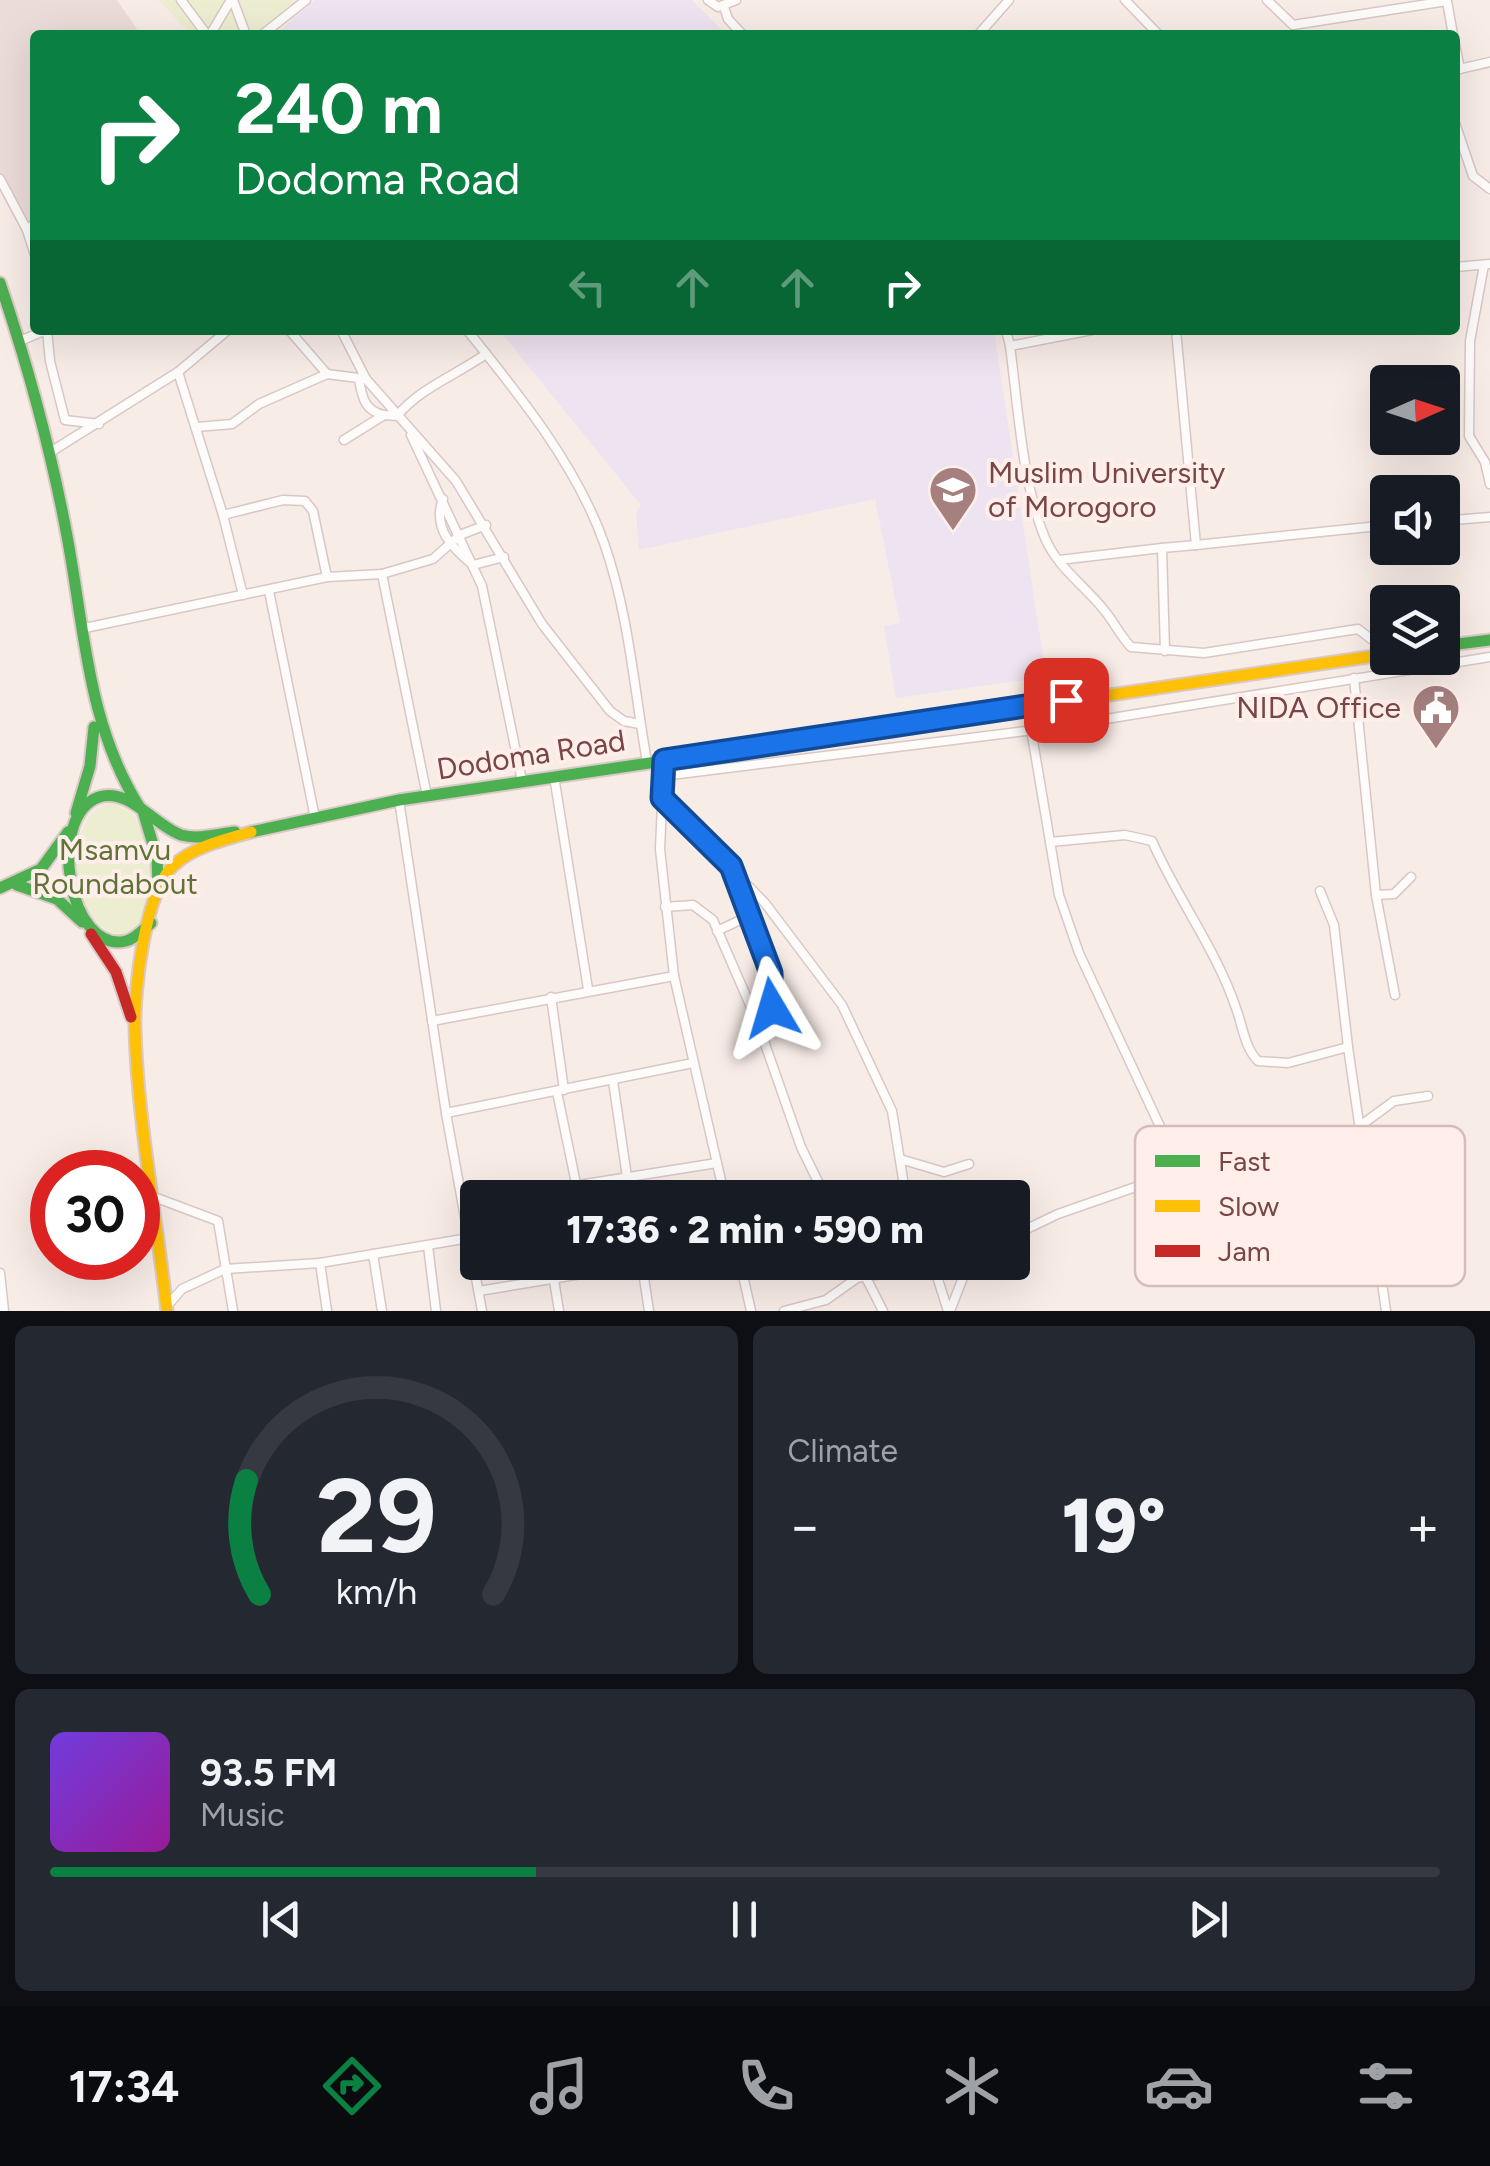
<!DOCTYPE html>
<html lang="en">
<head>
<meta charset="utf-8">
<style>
  body { margin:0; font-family:Figtree,sans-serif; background:#242831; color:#f1f3f6; height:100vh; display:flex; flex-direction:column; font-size:38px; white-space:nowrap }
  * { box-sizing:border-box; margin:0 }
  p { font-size:32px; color:#9ea1a6 }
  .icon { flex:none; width:55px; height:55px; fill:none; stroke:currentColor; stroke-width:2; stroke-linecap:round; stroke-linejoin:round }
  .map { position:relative; height:1311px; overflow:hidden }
  .panel { display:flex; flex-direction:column; gap:15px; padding:15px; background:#0d0f14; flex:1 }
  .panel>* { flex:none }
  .banner { position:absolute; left:30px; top:30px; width:1430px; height:305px; border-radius:10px; box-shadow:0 10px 40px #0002; background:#0b8043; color:#fff; overflow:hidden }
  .needle { width:65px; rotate:87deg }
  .buttons { position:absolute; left:1370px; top:365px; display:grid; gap:20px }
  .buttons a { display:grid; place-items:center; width:90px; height:90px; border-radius:10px; background:#171b24; box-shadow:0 10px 40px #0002; font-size:50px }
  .speed { position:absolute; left:30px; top:1150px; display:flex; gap:20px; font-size:50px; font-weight:700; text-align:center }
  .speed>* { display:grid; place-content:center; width:130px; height:130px; border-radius:50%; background:#171b24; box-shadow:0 10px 40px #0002; line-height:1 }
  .speed .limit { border:15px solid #d22; background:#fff; color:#111 }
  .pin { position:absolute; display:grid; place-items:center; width:85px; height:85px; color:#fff; margin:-42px; border-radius:20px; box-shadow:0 5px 15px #0006 }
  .me { position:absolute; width:110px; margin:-55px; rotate:353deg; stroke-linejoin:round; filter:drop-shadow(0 0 8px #0008) }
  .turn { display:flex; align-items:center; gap:35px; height:210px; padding:0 40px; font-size:45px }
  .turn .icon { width:130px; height:130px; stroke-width:2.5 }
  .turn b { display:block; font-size:70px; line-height:85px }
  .lanes { display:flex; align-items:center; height:95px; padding:0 40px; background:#0003; justify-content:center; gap:50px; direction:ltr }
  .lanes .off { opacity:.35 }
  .big { font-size:75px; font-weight:800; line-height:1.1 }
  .panel .widget { flex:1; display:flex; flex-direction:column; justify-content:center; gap:15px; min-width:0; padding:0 35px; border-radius:15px; background:#242831 }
  .panel .dial { align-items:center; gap:0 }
  .dial svg { height:260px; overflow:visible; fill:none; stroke:#363941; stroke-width:7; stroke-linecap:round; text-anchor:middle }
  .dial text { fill:#f1f3f6; stroke:none }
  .song { display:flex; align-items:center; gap:30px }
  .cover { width:120px; height:120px; border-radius:15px; background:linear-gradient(135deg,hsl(260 70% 55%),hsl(300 70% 35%)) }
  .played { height:10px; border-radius:5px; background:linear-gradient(90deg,#0b8043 35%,#363941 35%) }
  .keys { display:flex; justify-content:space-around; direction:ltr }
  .heat { display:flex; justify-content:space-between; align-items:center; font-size:55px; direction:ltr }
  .panel .tiles { flex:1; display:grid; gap:15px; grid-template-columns:1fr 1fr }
  .widget:last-child { grid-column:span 2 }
  .trip { position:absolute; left:460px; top:1180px; width:570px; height:100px; border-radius:10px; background:#171b24; box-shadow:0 10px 40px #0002; font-weight:800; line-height:100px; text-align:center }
  .dock { display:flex; height:160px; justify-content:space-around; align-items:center; background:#090b0e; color:#9ea1a6 }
  .dock .icon { width:70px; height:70px }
  .dock .on { color:#0b8043 }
  .dock b { font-size:45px; color:#f1f3f6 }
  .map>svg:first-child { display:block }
  .industrial { fill:#ebdbd9 }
  .education { fill:#eee4f1 }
  .green { fill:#ecedd1 }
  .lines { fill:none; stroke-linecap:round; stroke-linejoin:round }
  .street-casing { stroke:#d9c7c5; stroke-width:11 }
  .fast-casing { stroke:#dbc9c7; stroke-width:15 }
  .slow-casing { stroke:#dbc9c7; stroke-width:15 }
  .jam-casing { stroke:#dbc9c7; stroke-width:15 }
  .street { stroke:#fefcfb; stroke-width:8 }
  .fast { stroke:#4caf50; stroke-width:11 }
  .slow { stroke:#ffc107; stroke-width:11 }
  .jam { stroke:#c62828; stroke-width:11 }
  .route-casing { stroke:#114b97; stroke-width:25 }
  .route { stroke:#1a73e8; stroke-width:18 }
  .labels { text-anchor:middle; stroke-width:8; stroke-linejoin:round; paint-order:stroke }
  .poi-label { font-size:30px; fill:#784647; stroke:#ffeeea; text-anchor:start }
  .street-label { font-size:30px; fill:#784647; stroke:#ffeeea }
  .park-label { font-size:30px; fill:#5f7337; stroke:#ffeeea }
  .key { fill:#ffeeea; stroke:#d6bcb9; stroke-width:2.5 }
  .key-label { font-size:28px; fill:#784647 }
</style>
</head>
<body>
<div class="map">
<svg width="1490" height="1311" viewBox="0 0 1490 1311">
  <rect width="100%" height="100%" fill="#f8ece7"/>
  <polygon class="industrial" points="0,0 117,0 141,35 35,35 35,216 25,226 0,184"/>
  <g class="education">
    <polygon points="315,0 692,0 727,35 274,35"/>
    <polygon points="499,330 994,330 1046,677 896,698 884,626 900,623 875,499 639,550 636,513 641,505"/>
  </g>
  <g class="green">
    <polygon points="158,0 295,0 257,35 192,35"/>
    <path d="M113,802c44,18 44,74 34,116l-23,17c-55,-3 -67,-122 -11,-133z"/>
  </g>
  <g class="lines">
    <g class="street-casing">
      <g id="street">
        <polyline points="181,0 207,35"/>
        <polyline points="233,0 246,35"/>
        <polyline points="708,0 718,7 736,0"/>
        <polyline points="1125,0 1159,35"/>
        <polyline points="1267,0 1293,25 1447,1 1453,35"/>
        <polyline points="724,7 728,19 743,35"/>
        <polyline points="210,35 231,0"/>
        <polyline points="262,35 306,0"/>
        <polyline points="978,35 1009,0"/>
        <polyline points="1455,44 1460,69"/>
        <polyline points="1455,70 1490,62"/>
        <polyline points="1455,123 1473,176 1490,189"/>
        <polyline points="0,179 27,230"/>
        <polyline points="35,223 27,230 35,255"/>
        <polyline points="1484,265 1470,341 1469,436 1485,462 1490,484"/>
        <polyline points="1455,267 1490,264"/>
        <polyline points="47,330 50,361 65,420 99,424"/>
        <polyline points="289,330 327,374"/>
        <polyline points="341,330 366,379 456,481 542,624 610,711 624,721 640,724"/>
        <path d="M467,330c51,63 110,136 137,213 25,71 30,146 43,219"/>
        <polyline points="1006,330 1010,346"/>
        <path d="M1092,330l-82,16c8,60 12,137 35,192 12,29 40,48 59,72 10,12 16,25 27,37l73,6 154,-24 17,13 3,14"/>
        <polyline points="20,341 46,330"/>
        <polyline points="178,372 223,515 243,595"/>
        <path d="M359,379c3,19 6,32 25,36"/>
        <polyline points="197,427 232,424 259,404 327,374 366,379"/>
        <polyline points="411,435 482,586 522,781"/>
        <path d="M344,440l40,-25 13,1c23,-28 59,-41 89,-62"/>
        <polyline points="49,453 178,372 228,330"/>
        <path d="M443,499c-11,29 9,49 30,66l31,-8"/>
        <polyline points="223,515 283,500 305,501 313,511 327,577"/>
        <polyline points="1442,521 1490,517"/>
        <polyline points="1196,545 1388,525"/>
        <polyline points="1059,560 1162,548"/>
        <polyline points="382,574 427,796"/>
        <polyline points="269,591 315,818"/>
        <polyline points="85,628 327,577 382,574 433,559 460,535 486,525"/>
        <polyline points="1165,651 1162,548 1196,545 1176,330"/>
        <polyline points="1354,678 1376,895"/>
        <polyline points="664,760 660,849 674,976 725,1198"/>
        <polyline points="554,776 588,989"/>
        <polyline points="663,776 1050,728 1490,657"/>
        <polyline points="662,798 765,903 842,1005 892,1111 906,1198"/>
        <polyline points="399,800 446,1113 482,1311"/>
        <path d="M1050,842l75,-7 27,6c26,59 65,109 85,170 6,17 8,37 21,50l30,2 60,-16 38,264"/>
        <path d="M733,871c22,63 47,99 32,168"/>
        <polyline points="1320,891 1334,925 1348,1047"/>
        <polyline points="665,907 693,905 713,920 757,1021 801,1147 826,1198"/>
        <polyline points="717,931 749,916"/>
        <polyline points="1395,995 1376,895 1394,894 1411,877"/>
        <polyline points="551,997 564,1090"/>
        <polyline points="432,1021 674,976"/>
        <polyline points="613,1081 627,1177"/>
        <polyline points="557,1092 579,1198"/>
        <polyline points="446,1113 693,1063"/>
        <polyline points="1360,1126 1394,1101 1428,1096"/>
        <polyline points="900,1159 944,1172 969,1164"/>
        <polyline points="154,1197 218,1221 233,1311"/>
        <polyline points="497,1198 717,1163"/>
        <polyline points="1012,1236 1058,1214 1170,1175 1178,1165 1079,953 1059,895 1031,729"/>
        <polyline points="428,1246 436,1311"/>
        <polyline points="373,1254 382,1311"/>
        <polyline points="740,1262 751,1311"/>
        <polyline points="858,1262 883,1311"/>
        <polyline points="320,1263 327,1311"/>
        <polyline points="933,1264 948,1311"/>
        <polyline points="642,1265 649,1311"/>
        <polyline points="0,1273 4,1311"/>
        <polyline points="554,1280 559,1311"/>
        <polyline points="479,1291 654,1262"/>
        <polyline points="168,1305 182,1289 225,1269 320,1263 469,1238"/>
        <polyline points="784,1311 826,1300 857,1278 952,1262"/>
        <polyline points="950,1311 969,1262"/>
      </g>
    </g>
    <g class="fast-casing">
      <g id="fast">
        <path d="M0,283c28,83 51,167 67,253 18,95 20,188 73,272"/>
        <polyline points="1442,646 1490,640"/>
        <polyline points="143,811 157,858 158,885"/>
        <polyline points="76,813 90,766 94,727"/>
        <polyline points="251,832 399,800 927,722"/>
        <polyline points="17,885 57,899 82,922"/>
        <polyline points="0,888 41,869 68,832"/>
        <path d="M151,923c-7,6 -16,16 -25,18 -57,14 -81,-125 -27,-144 30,-10 56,29 82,38 17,5 37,-1 54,-3"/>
      </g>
    </g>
    <g class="slow-casing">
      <g id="slow">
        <polyline points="927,722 1388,654"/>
        <path d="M167,1311c-10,-90 -30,-194 -32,-284 -1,-38 10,-136 39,-162 19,-18 52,-26 77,-33"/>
      </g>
    </g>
    <g class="jam-casing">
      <polyline id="jam" points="91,934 116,972 131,1017"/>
    </g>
    <use href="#street" class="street"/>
    <use href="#fast" class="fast"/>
    <use href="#slow" class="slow"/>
    <use href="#jam" class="jam"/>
  </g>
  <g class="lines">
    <g class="route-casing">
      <polyline id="route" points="772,1008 771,973 731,866 662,798 664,760 1066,700"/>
    </g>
    <use href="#route" class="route"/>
  </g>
  <defs>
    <g id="university-pin" transform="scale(2.5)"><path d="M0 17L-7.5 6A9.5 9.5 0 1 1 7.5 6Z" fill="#a5807f" stroke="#ffeeea"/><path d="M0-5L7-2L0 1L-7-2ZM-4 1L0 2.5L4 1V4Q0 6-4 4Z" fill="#fff"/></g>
    <g id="civic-pin" transform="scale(2.5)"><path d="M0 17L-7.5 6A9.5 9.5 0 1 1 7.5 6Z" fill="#a5807f" stroke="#ffeeea"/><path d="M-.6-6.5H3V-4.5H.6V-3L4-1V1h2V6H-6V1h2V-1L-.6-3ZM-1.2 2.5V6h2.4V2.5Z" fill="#fff"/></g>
  </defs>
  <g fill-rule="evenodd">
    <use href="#university-pin" x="953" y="490"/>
    <use href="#civic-pin" x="1436" y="708"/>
  </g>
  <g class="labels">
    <g class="poi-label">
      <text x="988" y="483">Muslim University<tspan x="988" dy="34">of Morogoro</tspan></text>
      <text x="1401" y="718" text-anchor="end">NIDA Office</text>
    </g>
    <g class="street-label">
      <text transform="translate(531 755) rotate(-9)" y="10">Dodoma Road</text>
    </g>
    <g class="park-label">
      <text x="115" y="860">Msamvu<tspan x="115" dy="34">Roundabout</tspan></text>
    </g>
  </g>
  <rect x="1135" y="1126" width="330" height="160" rx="15" class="key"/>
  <rect x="1155" y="1155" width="45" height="12" fill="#4caf50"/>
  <rect x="1155" y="1200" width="45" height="12" fill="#ffc107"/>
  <rect x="1155" y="1245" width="45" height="12" fill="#c62828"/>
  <g class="key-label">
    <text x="1218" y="1171">Fast</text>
    <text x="1218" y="1216">Slow</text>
    <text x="1218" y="1261">Jam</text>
  </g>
</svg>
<div class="buttons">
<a><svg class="needle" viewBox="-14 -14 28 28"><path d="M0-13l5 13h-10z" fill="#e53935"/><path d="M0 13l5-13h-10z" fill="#9ea1a6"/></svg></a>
<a><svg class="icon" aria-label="sound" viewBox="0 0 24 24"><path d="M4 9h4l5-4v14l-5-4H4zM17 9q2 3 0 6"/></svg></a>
<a><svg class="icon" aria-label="layers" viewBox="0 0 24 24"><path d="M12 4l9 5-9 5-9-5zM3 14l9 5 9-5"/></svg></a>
</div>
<div class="speed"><div class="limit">30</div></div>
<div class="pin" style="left:1066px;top:700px;background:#d93025"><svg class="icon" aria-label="arrive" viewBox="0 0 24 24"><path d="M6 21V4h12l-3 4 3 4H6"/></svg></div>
<svg class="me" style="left:772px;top:1008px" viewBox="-20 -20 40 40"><path d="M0-17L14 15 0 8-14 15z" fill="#1a73e8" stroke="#fff" stroke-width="4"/></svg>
<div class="trip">17:36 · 2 min · 590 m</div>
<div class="banner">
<div class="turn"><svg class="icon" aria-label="right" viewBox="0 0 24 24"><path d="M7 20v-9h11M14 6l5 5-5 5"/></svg><div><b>240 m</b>Dodoma Road</div></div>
<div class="lanes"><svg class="icon off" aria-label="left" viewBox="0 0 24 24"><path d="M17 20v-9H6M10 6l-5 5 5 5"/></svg><svg class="icon off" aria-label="ahead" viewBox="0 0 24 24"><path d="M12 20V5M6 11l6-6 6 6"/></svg><svg class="icon off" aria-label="ahead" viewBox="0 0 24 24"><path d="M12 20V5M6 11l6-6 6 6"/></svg><svg class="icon" aria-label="right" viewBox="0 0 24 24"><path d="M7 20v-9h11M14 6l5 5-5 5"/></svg></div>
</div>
</div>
<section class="panel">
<div class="tiles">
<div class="widget dial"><svg viewBox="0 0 100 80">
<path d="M14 69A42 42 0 1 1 86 69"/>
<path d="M14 69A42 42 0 0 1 10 34" stroke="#0b8043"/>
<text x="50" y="56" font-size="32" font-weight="700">29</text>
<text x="50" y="72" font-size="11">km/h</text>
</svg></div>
<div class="widget"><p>Climate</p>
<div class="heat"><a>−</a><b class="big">19°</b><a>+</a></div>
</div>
<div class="widget">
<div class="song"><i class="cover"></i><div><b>93.5 FM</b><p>Music</p></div></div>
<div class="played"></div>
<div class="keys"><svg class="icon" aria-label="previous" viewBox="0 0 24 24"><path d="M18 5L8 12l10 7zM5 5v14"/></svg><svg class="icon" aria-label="pause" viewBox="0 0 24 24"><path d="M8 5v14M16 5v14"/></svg><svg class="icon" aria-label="next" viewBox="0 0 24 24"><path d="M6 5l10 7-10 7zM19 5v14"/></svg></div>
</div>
</div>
</section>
<nav class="dock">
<b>17:34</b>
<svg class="icon on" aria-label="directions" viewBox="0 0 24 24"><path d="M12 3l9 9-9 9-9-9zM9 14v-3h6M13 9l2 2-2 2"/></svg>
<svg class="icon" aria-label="music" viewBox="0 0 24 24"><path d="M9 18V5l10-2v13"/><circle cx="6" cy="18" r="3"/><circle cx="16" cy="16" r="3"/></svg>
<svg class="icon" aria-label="phone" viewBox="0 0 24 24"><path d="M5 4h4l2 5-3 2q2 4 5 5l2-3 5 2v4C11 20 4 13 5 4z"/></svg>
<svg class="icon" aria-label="climate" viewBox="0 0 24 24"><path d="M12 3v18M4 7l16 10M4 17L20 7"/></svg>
<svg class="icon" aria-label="car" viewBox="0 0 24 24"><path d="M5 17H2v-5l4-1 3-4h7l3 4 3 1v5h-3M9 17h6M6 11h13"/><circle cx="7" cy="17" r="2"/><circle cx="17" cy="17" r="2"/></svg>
<svg class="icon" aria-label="filters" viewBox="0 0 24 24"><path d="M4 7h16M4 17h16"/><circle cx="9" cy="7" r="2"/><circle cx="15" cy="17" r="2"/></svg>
</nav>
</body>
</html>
